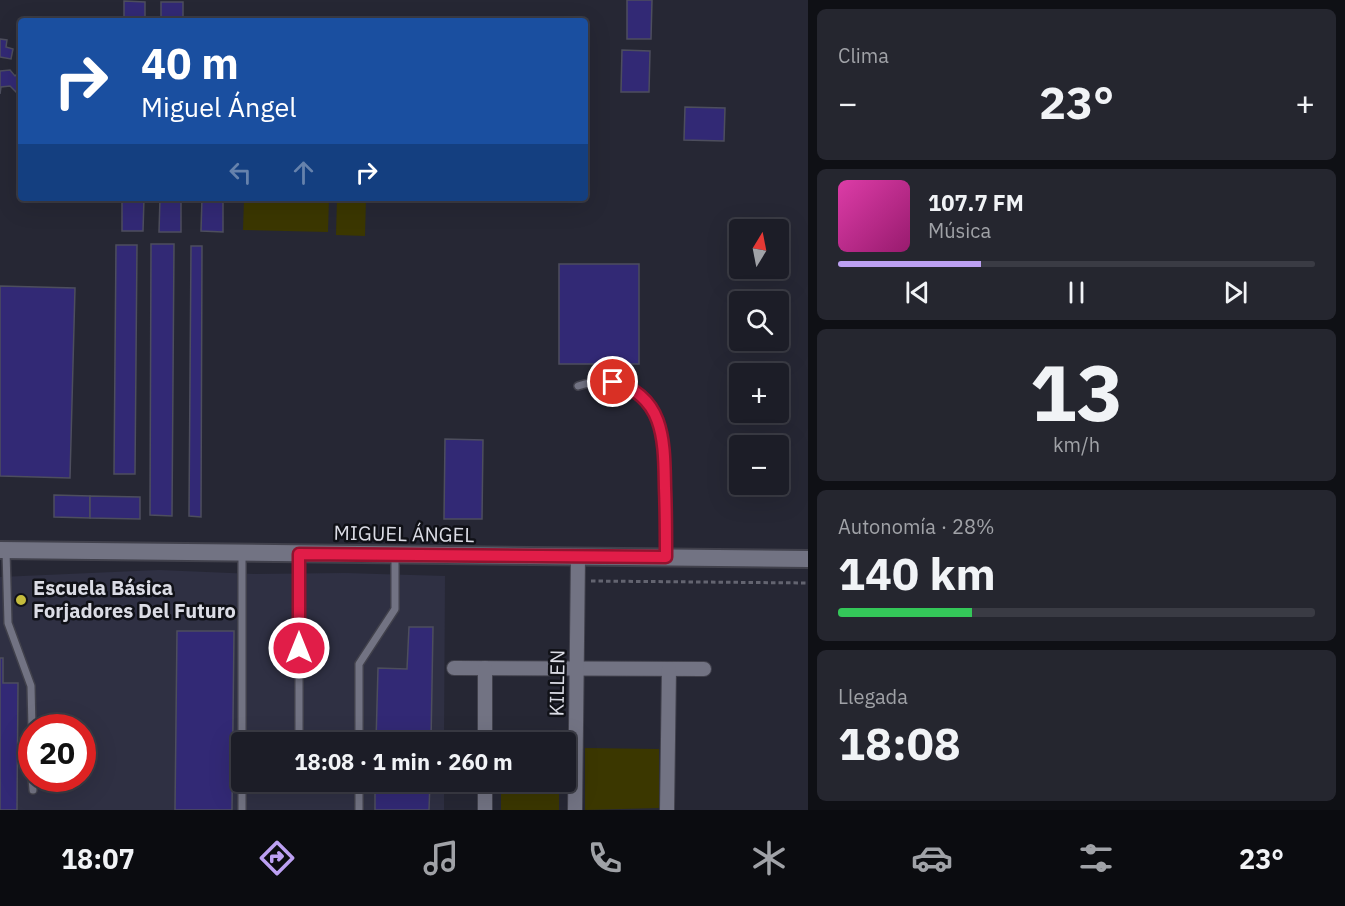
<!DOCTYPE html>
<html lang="es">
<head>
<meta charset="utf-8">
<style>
  body { margin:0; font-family:"IBM Plex Sans",sans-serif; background:#25262f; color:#f1f3f6; height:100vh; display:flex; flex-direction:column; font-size:22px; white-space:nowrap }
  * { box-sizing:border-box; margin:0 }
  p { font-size:20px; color:#a0a2a7 }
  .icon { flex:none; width:33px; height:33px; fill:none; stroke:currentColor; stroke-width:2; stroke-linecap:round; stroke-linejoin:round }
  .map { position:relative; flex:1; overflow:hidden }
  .details { display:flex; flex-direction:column; gap:9px; padding:9px; background:#0f1015; width:537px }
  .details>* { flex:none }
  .guide { position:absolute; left:18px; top:18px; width:570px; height:183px; border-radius:6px; box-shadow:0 6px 24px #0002,0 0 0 2px #3a3b44; background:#1a4fa0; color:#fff; overflow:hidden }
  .needle { width:39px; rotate:10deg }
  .controls { position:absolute; left:729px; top:219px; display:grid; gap:12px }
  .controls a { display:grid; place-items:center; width:60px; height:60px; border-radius:6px; background:#1c1d27; box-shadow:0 6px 24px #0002,0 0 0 2px #3a3b44; font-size:30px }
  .speed { position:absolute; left:18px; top:714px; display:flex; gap:12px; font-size:30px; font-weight:700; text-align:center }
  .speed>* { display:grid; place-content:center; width:78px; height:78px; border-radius:50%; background:#1c1d27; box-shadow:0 6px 24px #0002,0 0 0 2px #3a3b44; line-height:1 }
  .speed .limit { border:9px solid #d22; background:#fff; color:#111 }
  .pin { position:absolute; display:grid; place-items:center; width:51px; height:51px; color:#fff; margin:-26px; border:3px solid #fff; border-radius:50%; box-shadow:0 2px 6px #0007 }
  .me { position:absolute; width:66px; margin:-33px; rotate:0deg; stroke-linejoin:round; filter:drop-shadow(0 0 4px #0008) }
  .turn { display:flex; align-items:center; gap:21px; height:126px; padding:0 24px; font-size:27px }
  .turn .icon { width:78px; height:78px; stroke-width:2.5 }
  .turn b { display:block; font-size:42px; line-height:51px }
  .lanes { display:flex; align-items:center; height:57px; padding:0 24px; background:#0003; justify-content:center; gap:30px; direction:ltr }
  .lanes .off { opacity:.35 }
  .big { font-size:45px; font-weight:700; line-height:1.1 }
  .details .tile { flex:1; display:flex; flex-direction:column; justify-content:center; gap:9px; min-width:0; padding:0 21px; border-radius:9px; background:#25262f }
  .details .dial { align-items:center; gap:0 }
  .dial b { font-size:78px; line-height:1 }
  .song { display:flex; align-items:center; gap:18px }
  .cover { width:72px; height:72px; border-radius:9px; background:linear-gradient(135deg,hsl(320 70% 55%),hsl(320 70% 35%)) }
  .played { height:6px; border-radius:3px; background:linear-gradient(90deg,#bca0f2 30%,#3a3b44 30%) }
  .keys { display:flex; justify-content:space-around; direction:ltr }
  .heat { display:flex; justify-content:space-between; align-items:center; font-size:33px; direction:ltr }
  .charge { height:9px; border-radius:4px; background:linear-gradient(90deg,#34c759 28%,#3a3b44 0) }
  .trip { position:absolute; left:231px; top:732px; width:345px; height:60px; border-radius:6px; background:#1c1d27; box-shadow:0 6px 24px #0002,0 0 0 2px #3a3b44; font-weight:700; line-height:60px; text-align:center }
  .menu { display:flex; height:96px; justify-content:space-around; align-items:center; background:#0b0c10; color:#a0a2a7 }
  .menu .icon { width:42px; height:42px }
  .menu .on { color:#bca0f2 }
  .menu b { font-size:27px; color:#f1f3f6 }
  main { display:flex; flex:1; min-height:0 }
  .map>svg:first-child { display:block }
  .built { fill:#2f3043; fill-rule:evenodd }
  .green { fill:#3b3700 }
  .building { fill:#322975; stroke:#4d4e5d; stroke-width:1.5 }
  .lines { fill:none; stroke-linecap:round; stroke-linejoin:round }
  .service-casing { stroke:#41414c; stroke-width:10 }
  .minor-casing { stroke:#41414c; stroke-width:16 }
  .tertiary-casing { stroke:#41414c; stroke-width:20 }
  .path { stroke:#636470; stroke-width:3; stroke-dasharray:4.5 3; stroke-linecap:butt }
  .service { stroke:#727383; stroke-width:7 }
  .minor { stroke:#727383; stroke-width:14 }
  .tertiary { stroke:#727383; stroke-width:16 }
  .route-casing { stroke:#92132f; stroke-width:15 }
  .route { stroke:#e11d48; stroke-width:10 }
  .poi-dot { fill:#c5bc3d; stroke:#101117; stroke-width:2 }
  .labels { text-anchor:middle; stroke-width:5; stroke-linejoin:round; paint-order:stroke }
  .street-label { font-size:20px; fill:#dbdce5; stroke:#101117 }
  .poi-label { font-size:20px; font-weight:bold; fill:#dbdce5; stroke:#101117; text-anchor:start }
</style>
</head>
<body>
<main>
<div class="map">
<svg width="808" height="810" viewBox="0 0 808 810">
  <rect width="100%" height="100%" fill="#262734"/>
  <path class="built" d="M159,570l95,4 91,-1 100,3 -1,166h-202v40h202v28h-444v-233zM32,728h50v50h-50z"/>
  <g class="green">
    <polygon points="244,198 329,198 328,232 243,230"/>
    <polygon points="337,198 366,198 365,236 336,235"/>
    <polygon points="585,748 659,749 659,808 585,810"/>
    <rect x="501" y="782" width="58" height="28"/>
  </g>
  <g class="building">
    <polygon points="627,0 652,0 651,39 627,39"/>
    <polygon points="124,1 145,2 145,21 124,21"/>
    <rect x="161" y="2" width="22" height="19"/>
    <polygon points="0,39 7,40 6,47 13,49 11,59 0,57"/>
    <polygon points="622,50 650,51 649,92 621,92"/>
    <polygon points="10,70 15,76 21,70 21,97 10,86 1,87 0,94 0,71"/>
    <polygon points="685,107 725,108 724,141 684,140"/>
    <polygon points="122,198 144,198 143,231 122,231"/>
    <polygon points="160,198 181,198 181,232 159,232"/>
    <polygon points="202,198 223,198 223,232 201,231"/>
    <polygon points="151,244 174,244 172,516 150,515"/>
    <polygon points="116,245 137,245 135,474 114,474"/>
    <polygon points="191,246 202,246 201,517 189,516"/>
    <rect x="559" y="264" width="80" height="100"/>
    <polygon points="0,286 75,288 70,478 0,476"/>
    <polygon points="445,439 483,440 482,519 444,519"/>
    <polygon points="54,495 90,496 90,518 54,517"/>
    <polygon points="90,496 140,497 140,519 90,518"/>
    <polygon points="409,627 433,627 431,742 376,742 378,668 407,669"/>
    <polygon points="177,631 234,631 232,810 175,810"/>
    <polygon points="0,658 3,658 3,683 18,683 17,810 0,810"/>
    <polygon points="375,782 430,782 429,810 375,810"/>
  </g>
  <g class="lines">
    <g class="service-casing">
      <g id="service">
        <path d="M578,386c36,-12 68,2 82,38 6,17 5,37 5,55 0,26 1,52 2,78"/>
        <polyline points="6,551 8,623 31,686 32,728"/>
        <polyline points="299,554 299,742"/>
        <polyline points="242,742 242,553"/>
        <polyline points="359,742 359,664 395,609 395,555"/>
        <polyline points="32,778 33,790"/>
        <polyline points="359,782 359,810"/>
        <polyline points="242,810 242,782"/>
      </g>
    </g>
    <g class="minor-casing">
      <g id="minor">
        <polyline points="454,668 704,669"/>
        <polyline points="485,742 485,668"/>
        <polyline points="485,810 485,782"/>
        <polyline points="575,810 578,557"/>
        <polyline points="667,810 669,669"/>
      </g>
    </g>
    <g class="tertiary-casing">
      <polyline id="tertiary" points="0,550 808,559"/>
    </g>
    <polyline class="path" points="591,581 808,583"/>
    <use href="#service" class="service"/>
    <use href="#minor" class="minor"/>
    <use href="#tertiary" class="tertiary"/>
  </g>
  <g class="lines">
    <g class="route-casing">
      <path id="route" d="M299,648v-94l367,3c0,-23 0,-46 -1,-69 -1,-45 1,-92 -52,-106"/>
    </g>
    <use href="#route" class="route"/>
  </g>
  <circle class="poi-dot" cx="21" cy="600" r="6"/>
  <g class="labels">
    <g class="street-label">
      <text transform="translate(404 534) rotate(1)" y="7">MIGUEL ÁNGEL</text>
      <text transform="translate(557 683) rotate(-89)" y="7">KILLEN</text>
    </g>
    <g class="poi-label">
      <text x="33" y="595">Escuela Básica<tspan x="33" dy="23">Forjadores Del Futuro</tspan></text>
    </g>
  </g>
</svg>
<div class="controls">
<a><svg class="needle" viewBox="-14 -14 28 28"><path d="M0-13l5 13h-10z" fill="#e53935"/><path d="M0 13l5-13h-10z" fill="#a0a2a7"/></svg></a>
<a><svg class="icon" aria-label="search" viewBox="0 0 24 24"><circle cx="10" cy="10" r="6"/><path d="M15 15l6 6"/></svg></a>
<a>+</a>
<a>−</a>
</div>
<div class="speed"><div class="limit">20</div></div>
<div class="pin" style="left:613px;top:382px;background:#d93025"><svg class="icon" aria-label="arrive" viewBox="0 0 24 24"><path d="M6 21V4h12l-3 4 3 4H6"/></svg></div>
<svg class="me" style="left:299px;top:648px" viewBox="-20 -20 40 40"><circle r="17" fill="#e11d48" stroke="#fff" stroke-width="3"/><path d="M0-11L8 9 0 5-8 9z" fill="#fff"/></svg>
<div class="trip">18:08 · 1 min · 260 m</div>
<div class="guide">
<div class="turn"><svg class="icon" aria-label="right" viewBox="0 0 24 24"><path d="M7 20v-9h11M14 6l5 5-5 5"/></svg><div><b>40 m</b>Miguel Ángel</div></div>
<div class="lanes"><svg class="icon off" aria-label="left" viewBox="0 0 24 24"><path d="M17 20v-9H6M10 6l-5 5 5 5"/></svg><svg class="icon off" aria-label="ahead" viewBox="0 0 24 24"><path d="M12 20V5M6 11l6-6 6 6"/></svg><svg class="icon" aria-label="right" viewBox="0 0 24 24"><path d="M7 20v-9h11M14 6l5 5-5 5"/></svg></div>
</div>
</div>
<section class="details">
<div class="tile"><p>Clima</p>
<div class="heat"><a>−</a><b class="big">23°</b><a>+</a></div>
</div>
<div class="tile">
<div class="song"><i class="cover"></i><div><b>107.7 FM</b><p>Música</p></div></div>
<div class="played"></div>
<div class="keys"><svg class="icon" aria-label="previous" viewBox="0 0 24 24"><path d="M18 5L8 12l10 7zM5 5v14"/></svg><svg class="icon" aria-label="pause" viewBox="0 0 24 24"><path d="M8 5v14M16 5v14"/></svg><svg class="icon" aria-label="next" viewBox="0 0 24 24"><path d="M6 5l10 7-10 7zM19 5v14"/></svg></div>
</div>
<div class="tile dial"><b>13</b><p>km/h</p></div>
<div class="tile"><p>Autonomía · 28%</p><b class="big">140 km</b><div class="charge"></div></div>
<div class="tile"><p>Llegada</p><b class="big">18:08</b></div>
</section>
</main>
<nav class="menu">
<b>18:07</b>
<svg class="icon on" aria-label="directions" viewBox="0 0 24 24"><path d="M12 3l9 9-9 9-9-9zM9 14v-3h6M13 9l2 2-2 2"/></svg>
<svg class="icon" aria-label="music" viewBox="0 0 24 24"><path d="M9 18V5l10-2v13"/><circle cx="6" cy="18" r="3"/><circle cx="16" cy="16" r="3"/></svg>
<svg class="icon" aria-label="phone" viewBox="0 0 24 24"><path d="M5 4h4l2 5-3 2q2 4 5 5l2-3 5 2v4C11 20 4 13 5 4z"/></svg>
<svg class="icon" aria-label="climate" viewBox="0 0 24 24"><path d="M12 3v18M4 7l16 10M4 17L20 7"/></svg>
<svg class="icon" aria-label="car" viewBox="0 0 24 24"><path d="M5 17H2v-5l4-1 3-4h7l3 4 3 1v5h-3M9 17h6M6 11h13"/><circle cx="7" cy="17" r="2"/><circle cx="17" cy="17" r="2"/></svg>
<svg class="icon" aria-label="filters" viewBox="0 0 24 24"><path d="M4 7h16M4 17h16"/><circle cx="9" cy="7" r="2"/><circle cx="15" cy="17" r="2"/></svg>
<b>23°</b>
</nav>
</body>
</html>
